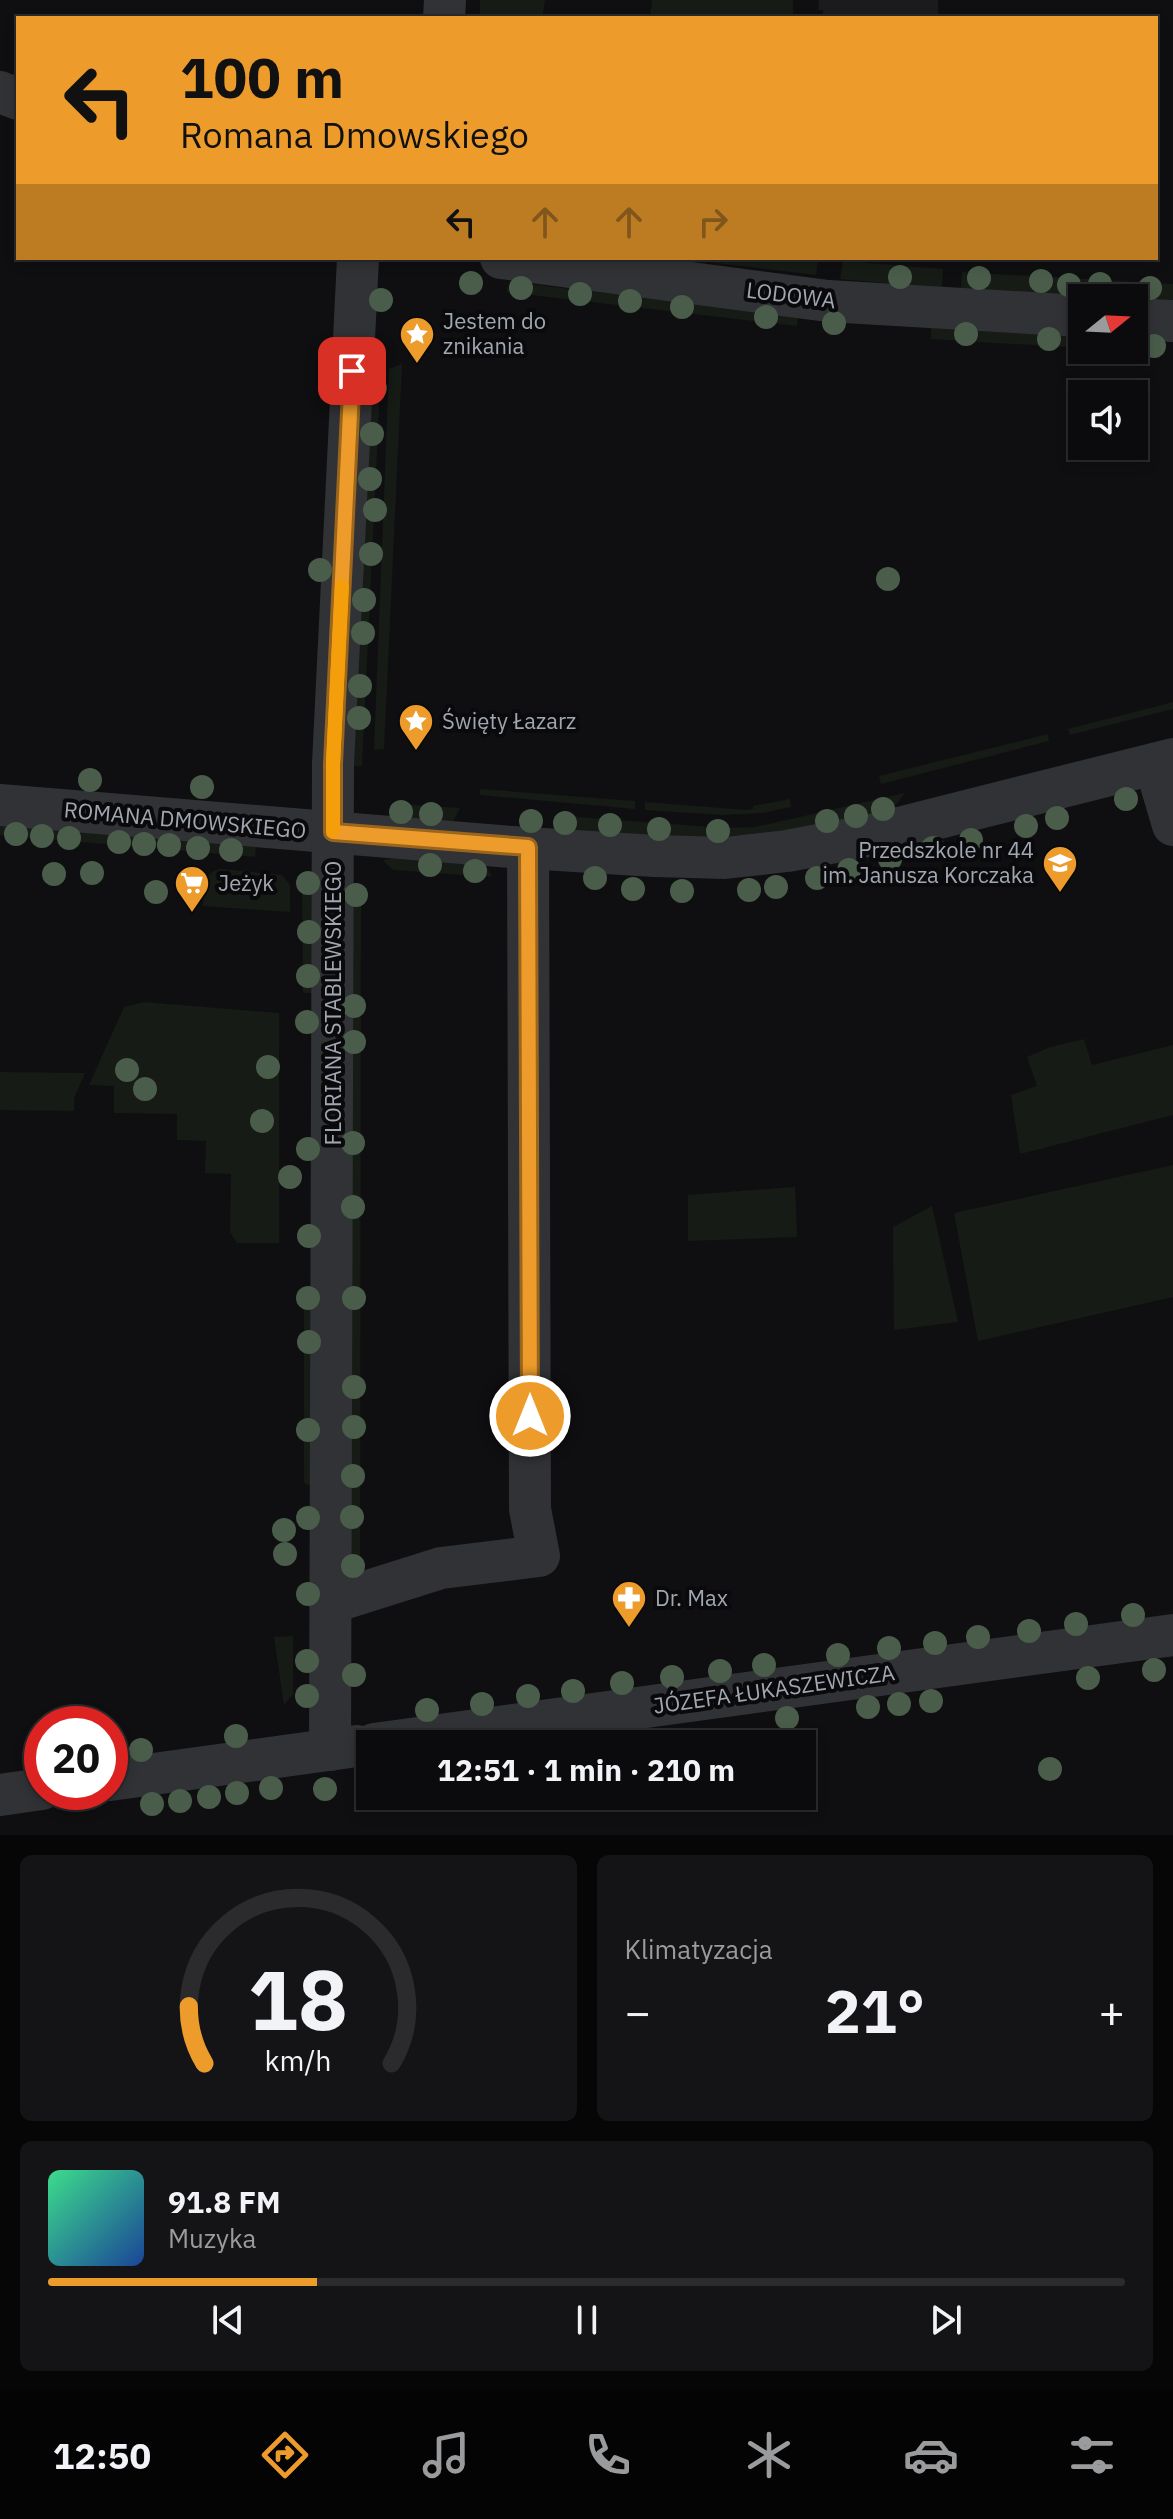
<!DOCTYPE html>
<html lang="pl">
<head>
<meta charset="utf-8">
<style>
  body { margin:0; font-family:"IBM Plex Sans",sans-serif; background:#141416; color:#f1f3f6; height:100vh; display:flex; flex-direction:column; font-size:30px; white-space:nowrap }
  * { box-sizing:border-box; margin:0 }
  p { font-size:26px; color:#9a9b9d }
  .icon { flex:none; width:44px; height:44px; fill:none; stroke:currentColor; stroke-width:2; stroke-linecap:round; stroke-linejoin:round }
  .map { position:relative; height:1835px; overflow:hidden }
  .details { display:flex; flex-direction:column; gap:20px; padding:20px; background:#060607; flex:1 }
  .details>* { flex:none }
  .banner { position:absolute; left:16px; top:16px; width:1142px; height:244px; border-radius:0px; box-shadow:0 4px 12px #0003,0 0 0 2px #2b2b2e; background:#ed9c2b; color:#111; overflow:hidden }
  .needle { width:52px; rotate:72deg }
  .buttons { position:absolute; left:1068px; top:284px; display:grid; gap:16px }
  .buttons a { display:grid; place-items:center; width:80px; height:80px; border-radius:0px; background:#0b0b0d; box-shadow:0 4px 12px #0003,0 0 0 2px #2b2b2e; font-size:40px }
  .speed { position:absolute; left:24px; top:1706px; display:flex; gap:16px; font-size:40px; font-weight:700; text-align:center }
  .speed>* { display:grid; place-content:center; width:104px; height:104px; border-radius:50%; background:#0b0b0d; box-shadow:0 4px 12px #0003,0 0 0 2px #2b2b2e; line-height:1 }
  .speed .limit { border:12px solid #d22; background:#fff; color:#111 }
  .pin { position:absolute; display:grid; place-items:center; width:68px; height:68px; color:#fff; margin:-34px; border-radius:16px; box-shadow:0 4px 12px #0006 }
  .me { position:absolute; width:88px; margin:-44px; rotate:0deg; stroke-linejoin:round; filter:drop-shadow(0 0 6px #0008) }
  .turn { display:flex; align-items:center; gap:28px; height:168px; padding:0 32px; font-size:36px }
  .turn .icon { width:104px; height:104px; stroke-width:2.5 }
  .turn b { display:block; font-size:56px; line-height:68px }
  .lanes { display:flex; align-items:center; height:76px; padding:0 32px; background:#0003; justify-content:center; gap:40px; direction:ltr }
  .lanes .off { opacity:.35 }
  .big { font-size:60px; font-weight:700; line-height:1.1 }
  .details .widget { flex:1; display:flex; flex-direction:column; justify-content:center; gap:12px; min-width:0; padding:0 28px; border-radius:12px; background:#141416 }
  .details .dial { align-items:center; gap:0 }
  .dial svg { height:208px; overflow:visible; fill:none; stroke:#2b2b2e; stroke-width:7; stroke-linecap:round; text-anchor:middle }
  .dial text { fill:#f1f3f6; stroke:none }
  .song { display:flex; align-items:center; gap:24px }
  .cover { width:96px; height:96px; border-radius:12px; background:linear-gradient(135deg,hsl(150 70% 55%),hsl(220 70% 35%)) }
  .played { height:8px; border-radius:4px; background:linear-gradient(90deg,#ed9c2b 25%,#2b2b2e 25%) }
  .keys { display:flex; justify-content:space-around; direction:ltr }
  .heat { display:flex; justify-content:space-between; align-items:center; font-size:44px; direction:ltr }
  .details .tiles { flex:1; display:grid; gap:20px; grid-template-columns:1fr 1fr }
  .widget:last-child { grid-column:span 2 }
  .trip { position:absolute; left:356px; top:1730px; width:460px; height:80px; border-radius:0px; background:#0b0b0d; box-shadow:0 4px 12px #0003,0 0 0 2px #2b2b2e; font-weight:700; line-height:80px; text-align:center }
  .tabs { display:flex; height:128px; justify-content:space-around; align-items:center; background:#040405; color:#9a9b9d }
  .tabs .icon { width:56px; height:56px }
  .tabs .on { color:#ed9c2b }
  .tabs b { font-size:36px; color:#f1f3f6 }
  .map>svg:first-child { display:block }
  .built { fill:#1b1b1e }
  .green { fill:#161b16 }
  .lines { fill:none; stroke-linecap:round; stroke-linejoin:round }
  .minor { stroke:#303235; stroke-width:42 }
  .tree { fill:#495d4a }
  .route-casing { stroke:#9a651c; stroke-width:20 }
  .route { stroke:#ed9c2b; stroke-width:14 }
  .slow { stroke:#f59e0b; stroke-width:14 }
  .labels { text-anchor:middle; stroke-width:8; stroke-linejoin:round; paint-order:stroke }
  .street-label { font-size:22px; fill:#a1a7b1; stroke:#0a0a0c }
  .poi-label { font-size:22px; fill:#a1a7b1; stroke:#0a0a0c; text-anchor:start }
</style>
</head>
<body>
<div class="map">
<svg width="1173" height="1835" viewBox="0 0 1173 1835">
  <rect width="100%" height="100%" fill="#0f0f11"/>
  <polygon class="built" points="819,0 938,0 938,18 823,18 823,10 818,10"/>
  <g class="green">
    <polygon points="480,0 545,0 542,18 480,18"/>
    <polygon points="652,0 793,0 793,18 650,18"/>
    <polygon points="676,258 814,258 818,259 816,275"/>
    <polygon points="843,261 943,269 942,288 840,279"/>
    <polygon points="962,272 1173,284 1173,300 961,289"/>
    <polygon points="510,282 798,315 797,326 506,292"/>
    <polygon points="931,327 1082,336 1082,348 931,339"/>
    <polygon points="382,345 362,766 351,766 371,350"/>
    <polygon points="402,364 384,749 374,750 389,369"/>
    <polygon points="1173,702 1173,709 1070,735 1068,729"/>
    <polygon points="1048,734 1049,741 881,784 879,776"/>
    <polygon points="480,789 635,801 635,809 480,795"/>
    <path d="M905,793l-14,18c-57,12 -114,23 -172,26 -52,2 -104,-3 -155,-7l1,-14 158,12 32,-1z"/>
    <polygon points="790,799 791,807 763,813 721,815 645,810 645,802 746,810 753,809 753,806"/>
    <polygon points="397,804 402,804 460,808 453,822 391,817 392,807"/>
    <polygon points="0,824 256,846 255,857 0,835"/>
    <polygon points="395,858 486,865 492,877 393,870 383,860"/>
    <path d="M222,869l60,6 8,10v27l-87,-6c1,-17 -2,-34 19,-37z"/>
    <polygon points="302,879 310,880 312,889 313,993 303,993"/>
    <polygon points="355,886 361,891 360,1578 350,1573 351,896"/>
    <polygon points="144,1002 279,1013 279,1243 237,1243 230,1232 231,1174 205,1173 206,1141 177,1140 177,1114 114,1113 114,1086 89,1085 124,1007"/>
    <polygon points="1084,1039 1092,1065 1173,1045 1173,1115 1020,1154 1011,1095 1037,1086 1027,1057 1050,1047"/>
    <polygon points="0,1072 85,1073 74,1098 74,1111 0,1110"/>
    <polygon points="1173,1165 1173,1297 978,1341 954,1213"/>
    <polygon points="795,1187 797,1237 688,1241 688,1195"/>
    <polygon points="932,1206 958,1322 894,1330 893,1227"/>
    <polygon points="313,1293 313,1484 307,1485 304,1482 304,1294"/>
    <polygon points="293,1636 293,1694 284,1705 274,1637"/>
  </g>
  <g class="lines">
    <g class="minor">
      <polyline points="444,18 445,0"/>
      <polyline points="0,92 18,99"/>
      <polyline points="501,258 828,301 1082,316"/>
      <polyline points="1134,319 1173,321"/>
      <polyline points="1155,764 1173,825"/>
      <polyline points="0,805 511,847 655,856 725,858 787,851 867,836 1173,759"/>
      <polyline points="330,1603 441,1568 539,1556 530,1509 528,847"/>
      <polyline points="374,1744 1173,1635"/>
      <polyline points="330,1750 333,764 358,258"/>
      <polyline points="110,1780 357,1746"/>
      <polyline points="0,1795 42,1789"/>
    </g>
  </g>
  <g class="tree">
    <circle cx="900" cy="277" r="12"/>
    <circle cx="979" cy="278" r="12"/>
    <circle cx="1041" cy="281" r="12"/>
    <circle cx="471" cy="283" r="12"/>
    <circle cx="1100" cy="284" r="12"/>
    <circle cx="1069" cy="285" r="12"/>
    <circle cx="521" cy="288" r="12"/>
    <circle cx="1150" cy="288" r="12"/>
    <circle cx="580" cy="294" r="12"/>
    <circle cx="381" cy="300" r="12"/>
    <circle cx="630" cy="301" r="12"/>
    <circle cx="682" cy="307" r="12"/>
    <circle cx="766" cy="317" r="12"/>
    <circle cx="834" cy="323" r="12"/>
    <circle cx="966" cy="334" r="12"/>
    <circle cx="1049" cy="339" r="12"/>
    <circle cx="1154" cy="346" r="12"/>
    <circle cx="375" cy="388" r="12"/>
    <circle cx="372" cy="434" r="12"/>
    <circle cx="370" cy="479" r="12"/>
    <circle cx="375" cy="510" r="12"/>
    <circle cx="371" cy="554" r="12"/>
    <circle cx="320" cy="570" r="12"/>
    <circle cx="888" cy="579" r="12"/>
    <circle cx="364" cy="600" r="12"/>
    <circle cx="363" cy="633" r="12"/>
    <circle cx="360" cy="686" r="12"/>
    <circle cx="359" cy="718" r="12"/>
    <circle cx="90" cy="780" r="12"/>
    <circle cx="202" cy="787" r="12"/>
    <circle cx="1126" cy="799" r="12"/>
    <circle cx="883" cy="809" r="12"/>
    <circle cx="401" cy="812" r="12"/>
    <circle cx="431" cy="814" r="12"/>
    <circle cx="856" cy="816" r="12"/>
    <circle cx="1057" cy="818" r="12"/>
    <circle cx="531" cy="821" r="12"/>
    <circle cx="827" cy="821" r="12"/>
    <circle cx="565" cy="823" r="12"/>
    <circle cx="610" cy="825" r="12"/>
    <circle cx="1026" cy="826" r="12"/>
    <circle cx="659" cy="829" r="12"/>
    <circle cx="718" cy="831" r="12"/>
    <circle cx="16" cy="834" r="12"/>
    <circle cx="42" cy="836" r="12"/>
    <circle cx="69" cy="838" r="12"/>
    <circle cx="971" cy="840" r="12"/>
    <circle cx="119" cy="842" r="12"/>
    <circle cx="144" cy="844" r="12"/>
    <circle cx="169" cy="845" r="12"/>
    <circle cx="198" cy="848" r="12"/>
    <circle cx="933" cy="848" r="12"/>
    <circle cx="231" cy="850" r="12"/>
    <circle cx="890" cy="859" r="12"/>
    <circle cx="430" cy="865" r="12"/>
    <circle cx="849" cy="870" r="12"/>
    <circle cx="475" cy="871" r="12"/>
    <circle cx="92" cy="873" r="12"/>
    <circle cx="54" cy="874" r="12"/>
    <circle cx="595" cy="878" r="12"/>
    <circle cx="817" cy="878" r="12"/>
    <circle cx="308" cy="883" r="12"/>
    <circle cx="776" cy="887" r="12"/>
    <circle cx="633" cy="889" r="12"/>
    <circle cx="749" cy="890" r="12"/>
    <circle cx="682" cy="891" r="12"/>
    <circle cx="156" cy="892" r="12"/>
    <circle cx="356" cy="895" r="12"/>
    <circle cx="309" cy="932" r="12"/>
    <circle cx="308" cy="976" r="12"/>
    <circle cx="354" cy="1006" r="12"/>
    <circle cx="307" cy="1022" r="12"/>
    <circle cx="354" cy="1042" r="12"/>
    <circle cx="268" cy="1067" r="12"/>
    <circle cx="127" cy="1070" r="12"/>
    <circle cx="145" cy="1089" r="12"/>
    <circle cx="262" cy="1121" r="12"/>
    <circle cx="353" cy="1143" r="12"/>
    <circle cx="308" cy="1149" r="12"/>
    <circle cx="290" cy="1177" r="12"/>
    <circle cx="353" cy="1207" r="12"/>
    <circle cx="309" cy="1236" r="12"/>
    <circle cx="308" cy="1298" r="12"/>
    <circle cx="354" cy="1298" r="12"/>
    <circle cx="309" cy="1342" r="12"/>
    <circle cx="354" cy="1387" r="12"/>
    <circle cx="354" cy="1427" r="12"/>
    <circle cx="308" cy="1430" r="12"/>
    <circle cx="353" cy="1476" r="12"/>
    <circle cx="352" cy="1517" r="12"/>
    <circle cx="308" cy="1518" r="12"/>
    <circle cx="284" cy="1530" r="12"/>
    <circle cx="285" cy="1554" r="12"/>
    <circle cx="353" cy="1566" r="12"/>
    <circle cx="308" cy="1594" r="12"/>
    <circle cx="1133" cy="1615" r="12"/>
    <circle cx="1076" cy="1624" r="12"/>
    <circle cx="1029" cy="1631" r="12"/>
    <circle cx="978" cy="1637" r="12"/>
    <circle cx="935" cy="1643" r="12"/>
    <circle cx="889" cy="1648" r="12"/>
    <circle cx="838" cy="1655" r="12"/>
    <circle cx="307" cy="1661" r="12"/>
    <circle cx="764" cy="1665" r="12"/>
    <circle cx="1154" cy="1670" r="12"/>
    <circle cx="720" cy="1671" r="12"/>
    <circle cx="354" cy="1675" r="12"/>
    <circle cx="672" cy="1677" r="12"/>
    <circle cx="1088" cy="1678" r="12"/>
    <circle cx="622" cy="1683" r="12"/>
    <circle cx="573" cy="1691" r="12"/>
    <circle cx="307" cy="1696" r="12"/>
    <circle cx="528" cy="1696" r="12"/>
    <circle cx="931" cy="1701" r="12"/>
    <circle cx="482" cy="1704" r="12"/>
    <circle cx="899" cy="1704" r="12"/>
    <circle cx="868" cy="1707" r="12"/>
    <circle cx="427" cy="1710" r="12"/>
    <circle cx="787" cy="1718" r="12"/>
    <circle cx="236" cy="1736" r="12"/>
    <circle cx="141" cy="1750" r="12"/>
    <circle cx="1050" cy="1769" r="12"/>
    <circle cx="271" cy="1788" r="12"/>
    <circle cx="325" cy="1789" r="12"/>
    <circle cx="237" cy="1793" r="12"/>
    <circle cx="209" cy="1797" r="12"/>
    <circle cx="180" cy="1801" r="12"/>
    <circle cx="152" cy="1804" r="12"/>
  </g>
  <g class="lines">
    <g class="route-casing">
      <polyline id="route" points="352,371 333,764 333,832 528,847 530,1416"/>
    </g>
    <use href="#route" class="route"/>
    <polyline class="slow" points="333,830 333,764 342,586"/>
  </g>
  <defs>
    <g id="sight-pin" transform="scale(1.8)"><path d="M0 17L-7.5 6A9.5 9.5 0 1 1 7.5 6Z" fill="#ed9c2b" stroke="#0a0a0c"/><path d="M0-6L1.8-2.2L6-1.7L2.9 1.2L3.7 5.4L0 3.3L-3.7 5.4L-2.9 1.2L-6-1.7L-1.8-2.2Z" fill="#fff"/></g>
    <g id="school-pin" transform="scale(1.8)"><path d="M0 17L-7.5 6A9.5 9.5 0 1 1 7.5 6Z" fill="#ed9c2b" stroke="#0a0a0c"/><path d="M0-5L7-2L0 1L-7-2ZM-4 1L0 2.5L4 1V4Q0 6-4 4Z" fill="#fff"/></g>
    <g id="supermarket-pin" transform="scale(1.8)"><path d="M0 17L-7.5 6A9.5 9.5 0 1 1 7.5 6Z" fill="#ed9c2b" stroke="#0a0a0c"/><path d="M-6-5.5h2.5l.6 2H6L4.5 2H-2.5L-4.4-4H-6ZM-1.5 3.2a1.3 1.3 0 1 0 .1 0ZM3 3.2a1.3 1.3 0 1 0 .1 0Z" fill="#fff"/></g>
    <g id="pharmacy-pin" transform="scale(1.8)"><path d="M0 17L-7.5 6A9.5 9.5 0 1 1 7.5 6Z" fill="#ed9c2b" stroke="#0a0a0c"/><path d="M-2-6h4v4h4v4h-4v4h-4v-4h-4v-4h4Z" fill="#fff"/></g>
  </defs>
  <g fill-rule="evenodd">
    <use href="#sight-pin" x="417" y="334"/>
    <use href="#sight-pin" x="416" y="721"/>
    <use href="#school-pin" x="1060" y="863"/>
    <use href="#supermarket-pin" x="192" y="883"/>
    <use href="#pharmacy-pin" x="629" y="1598"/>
  </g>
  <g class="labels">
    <g class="street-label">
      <text transform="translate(791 295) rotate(7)" y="8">LODOWA</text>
      <text transform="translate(185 820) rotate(5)" y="8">ROMANA DMOWSKIEGO</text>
      <text transform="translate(333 1003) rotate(-90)" y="8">FLORIANA STABLEWSKIEGO</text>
      <text transform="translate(774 1689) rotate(-8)" y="8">JÓZEFA ŁUKASZEWICZA</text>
    </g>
    <g class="poi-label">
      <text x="443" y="329">Jestem do<tspan x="443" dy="25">znikania</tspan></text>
      <text x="442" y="729">Święty Łazarz</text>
      <text x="1034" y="858" text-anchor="end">Przedszkole nr 44<tspan x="1034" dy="25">im. Janusza Korczaka</tspan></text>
      <text x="218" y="891">Jeżyk</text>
      <text x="655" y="1606">Dr. Max</text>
    </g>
  </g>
</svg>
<div class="buttons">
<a><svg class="needle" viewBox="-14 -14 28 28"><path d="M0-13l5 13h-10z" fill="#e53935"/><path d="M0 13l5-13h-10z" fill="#9a9b9d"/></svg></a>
<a><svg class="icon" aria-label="sound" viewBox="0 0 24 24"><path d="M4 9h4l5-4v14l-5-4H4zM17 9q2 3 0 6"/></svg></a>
</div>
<div class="speed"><div class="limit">20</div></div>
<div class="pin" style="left:352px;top:371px;background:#d93025"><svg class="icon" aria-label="arrive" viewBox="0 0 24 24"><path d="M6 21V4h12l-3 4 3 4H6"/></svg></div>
<svg class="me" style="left:530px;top:1416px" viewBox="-20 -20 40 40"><circle r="17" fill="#ed9c2b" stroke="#fff" stroke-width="3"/><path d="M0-11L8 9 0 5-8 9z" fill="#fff"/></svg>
<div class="trip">12:51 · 1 min · 210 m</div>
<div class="banner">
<div class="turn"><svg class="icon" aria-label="left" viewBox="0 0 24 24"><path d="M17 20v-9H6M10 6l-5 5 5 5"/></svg><div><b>100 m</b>Romana Dmowskiego</div></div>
<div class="lanes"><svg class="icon" aria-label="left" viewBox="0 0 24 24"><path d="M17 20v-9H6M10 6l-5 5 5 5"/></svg><svg class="icon off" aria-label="ahead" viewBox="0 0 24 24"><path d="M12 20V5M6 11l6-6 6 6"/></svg><svg class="icon off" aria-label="ahead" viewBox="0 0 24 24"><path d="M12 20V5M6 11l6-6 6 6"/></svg><svg class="icon off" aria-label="right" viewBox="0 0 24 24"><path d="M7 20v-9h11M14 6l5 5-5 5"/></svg></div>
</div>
</div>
<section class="details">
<div class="tiles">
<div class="widget dial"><svg viewBox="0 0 100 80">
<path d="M14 69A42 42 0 1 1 86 69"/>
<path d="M14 69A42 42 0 0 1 8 47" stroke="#ed9c2b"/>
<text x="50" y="56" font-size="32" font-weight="700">18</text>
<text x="50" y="72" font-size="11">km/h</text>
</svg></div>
<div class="widget"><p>Klimatyzacja</p>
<div class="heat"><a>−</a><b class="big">21°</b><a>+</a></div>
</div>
<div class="widget">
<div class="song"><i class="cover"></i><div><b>91.8 FM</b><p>Muzyka</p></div></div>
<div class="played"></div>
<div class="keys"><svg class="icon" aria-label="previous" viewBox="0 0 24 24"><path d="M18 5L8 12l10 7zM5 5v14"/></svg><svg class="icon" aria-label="pause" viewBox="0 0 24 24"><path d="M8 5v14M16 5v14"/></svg><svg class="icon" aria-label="next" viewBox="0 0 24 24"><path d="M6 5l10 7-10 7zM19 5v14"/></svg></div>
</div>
</div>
</section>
<nav class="tabs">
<b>12:50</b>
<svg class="icon on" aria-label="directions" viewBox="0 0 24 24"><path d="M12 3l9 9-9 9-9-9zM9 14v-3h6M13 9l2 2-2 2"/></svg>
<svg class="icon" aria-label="music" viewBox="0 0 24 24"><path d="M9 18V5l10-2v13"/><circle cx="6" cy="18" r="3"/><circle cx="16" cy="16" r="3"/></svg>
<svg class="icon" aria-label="phone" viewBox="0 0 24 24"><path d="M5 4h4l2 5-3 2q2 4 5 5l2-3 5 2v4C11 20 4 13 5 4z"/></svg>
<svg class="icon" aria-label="climate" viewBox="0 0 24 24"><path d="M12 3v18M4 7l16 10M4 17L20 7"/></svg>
<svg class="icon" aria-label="car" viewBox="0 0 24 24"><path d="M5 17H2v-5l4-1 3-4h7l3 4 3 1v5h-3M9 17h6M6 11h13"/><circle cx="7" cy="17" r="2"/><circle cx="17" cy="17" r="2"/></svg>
<svg class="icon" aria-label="filters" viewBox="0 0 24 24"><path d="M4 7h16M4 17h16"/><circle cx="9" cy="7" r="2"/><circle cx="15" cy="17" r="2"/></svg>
</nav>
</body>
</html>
